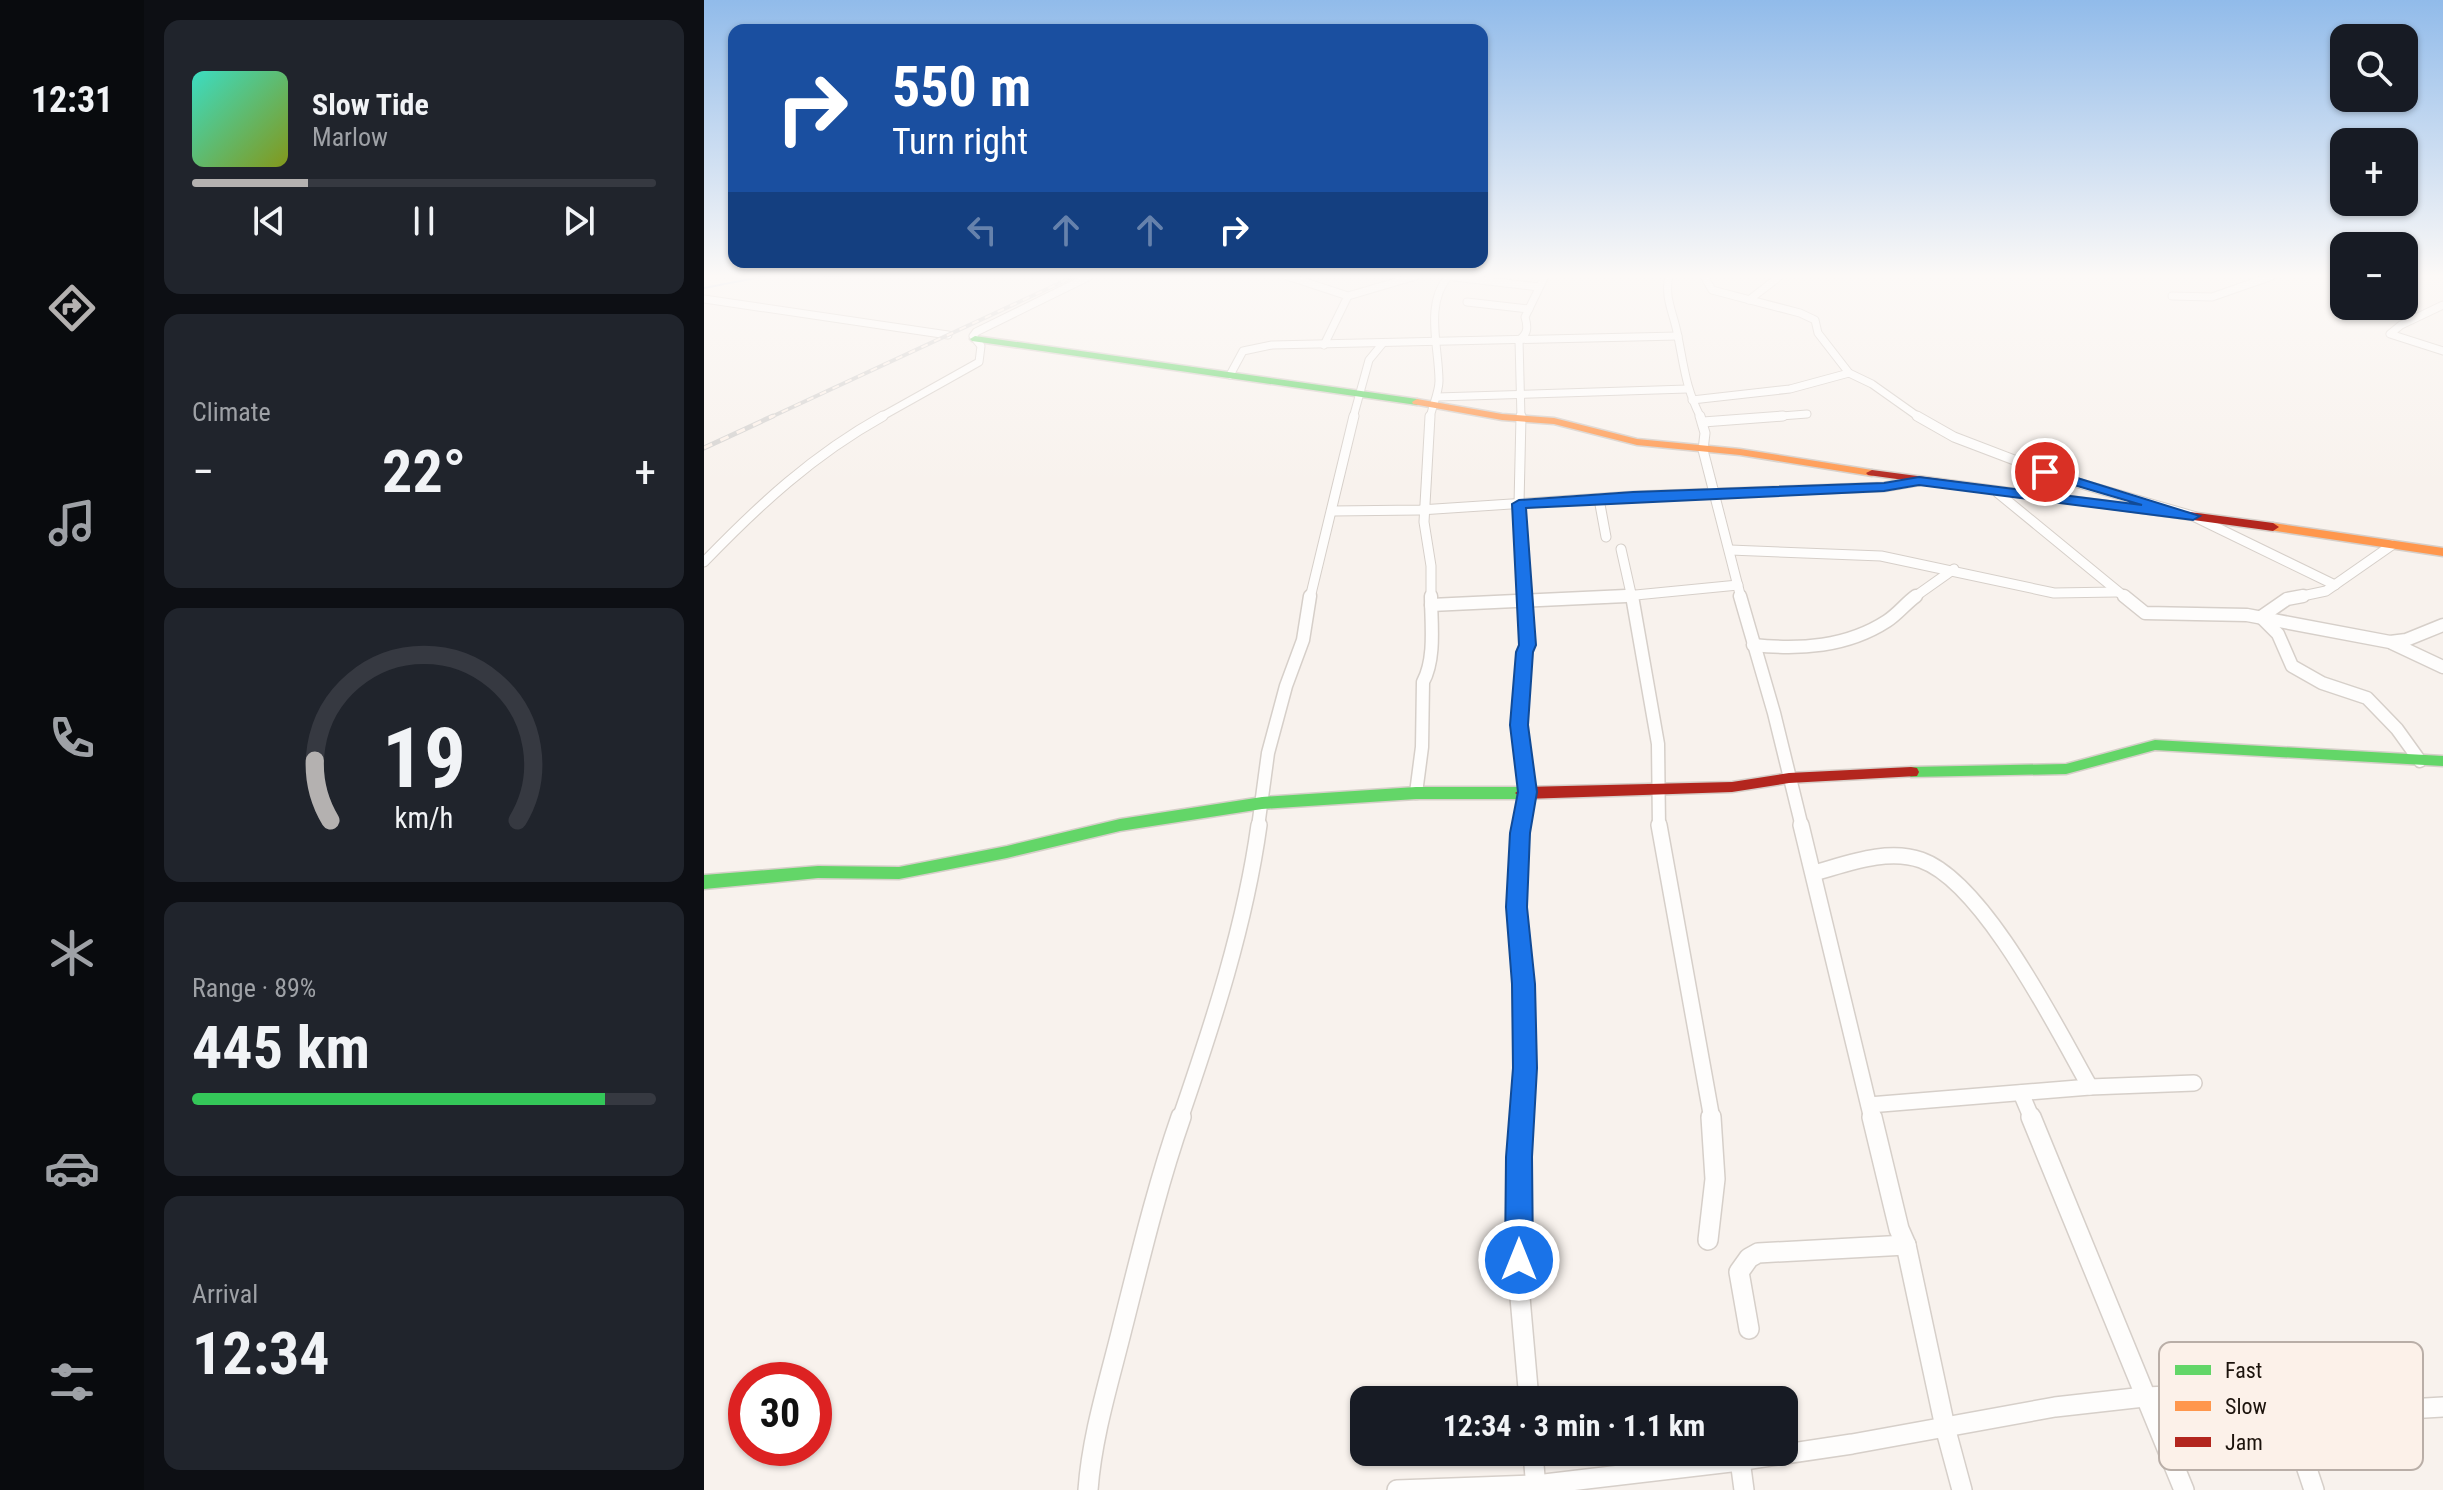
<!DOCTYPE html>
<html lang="en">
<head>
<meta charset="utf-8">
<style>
  body { margin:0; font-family:"Roboto Condensed",sans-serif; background:#20242c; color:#f1f3f6; height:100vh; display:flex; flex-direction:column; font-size:30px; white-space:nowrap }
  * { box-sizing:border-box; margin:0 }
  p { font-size:26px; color:#9ea1a6 }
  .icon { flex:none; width:44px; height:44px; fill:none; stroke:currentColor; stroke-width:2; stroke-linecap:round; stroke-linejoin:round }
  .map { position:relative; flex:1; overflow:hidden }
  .drawer { display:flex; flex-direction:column; gap:20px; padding:20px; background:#0d0f14; width:560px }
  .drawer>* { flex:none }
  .guide { position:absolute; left:24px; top:24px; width:760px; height:244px; border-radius:16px; box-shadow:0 2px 6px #0004; background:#1a4fa0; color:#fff; overflow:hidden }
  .fabs { position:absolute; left:1626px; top:24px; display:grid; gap:16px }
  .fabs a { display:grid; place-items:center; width:88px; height:88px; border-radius:16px; background:#171b24; box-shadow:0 2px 6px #0004; font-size:40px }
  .speed { position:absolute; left:24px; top:1362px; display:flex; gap:16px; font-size:40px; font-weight:700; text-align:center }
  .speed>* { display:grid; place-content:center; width:104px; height:104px; border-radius:50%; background:#171b24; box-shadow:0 2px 6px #0004; line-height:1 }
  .speed .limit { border:12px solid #d22; background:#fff; color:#111 }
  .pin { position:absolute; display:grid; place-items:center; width:68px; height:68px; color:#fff; margin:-34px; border:4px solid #fff; border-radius:50%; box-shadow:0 2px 8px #0007 }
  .me { position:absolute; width:88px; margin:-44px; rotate:0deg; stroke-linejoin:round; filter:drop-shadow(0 0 6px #0008) }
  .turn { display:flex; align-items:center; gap:28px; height:168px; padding:0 32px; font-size:36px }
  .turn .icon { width:104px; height:104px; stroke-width:2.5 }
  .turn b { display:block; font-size:56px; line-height:68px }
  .lanes { display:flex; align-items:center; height:76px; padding:0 32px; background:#0003; justify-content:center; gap:40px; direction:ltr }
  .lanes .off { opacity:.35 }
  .big { font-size:60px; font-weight:700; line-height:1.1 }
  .drawer .widget { flex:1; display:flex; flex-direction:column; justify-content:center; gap:12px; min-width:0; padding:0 28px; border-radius:16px; background:#20242c }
  .drawer .dial { align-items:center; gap:0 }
  .dial svg { height:208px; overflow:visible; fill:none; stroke:#363941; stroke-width:7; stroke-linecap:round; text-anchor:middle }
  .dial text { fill:#f1f3f6; stroke:none }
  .song { display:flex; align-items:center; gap:24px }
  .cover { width:96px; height:96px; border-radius:12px; background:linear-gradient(135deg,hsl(170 70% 55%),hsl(70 70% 35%)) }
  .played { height:8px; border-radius:4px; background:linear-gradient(90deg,#b4b1b0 25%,#363941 25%) }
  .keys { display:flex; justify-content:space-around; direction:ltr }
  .heat { display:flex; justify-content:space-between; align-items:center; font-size:44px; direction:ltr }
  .charge { height:12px; border-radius:6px; background:linear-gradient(90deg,#34c759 89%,#363941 0) }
  .trip { position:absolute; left:646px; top:1386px; width:448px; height:80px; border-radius:16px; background:#171b24; box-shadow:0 2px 6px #0004; font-weight:700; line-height:80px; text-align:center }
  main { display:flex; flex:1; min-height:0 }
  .tabs { display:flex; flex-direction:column; width:144px; justify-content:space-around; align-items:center; background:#090b0e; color:#9ea1a6 }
  .tabs .icon { width:56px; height:56px }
  .tabs .current { color:#b4b1b0 }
  .tabs b { font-size:36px; color:#f1f3f6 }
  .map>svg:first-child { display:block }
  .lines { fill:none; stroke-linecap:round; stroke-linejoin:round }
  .stream { stroke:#afc5ec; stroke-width:2 }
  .street-far4-casing { stroke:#d6cfc9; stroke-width:9 }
  .street-far3-casing { stroke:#d6cfc9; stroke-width:11 }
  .street-far2-casing { stroke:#d6cfc9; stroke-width:15 }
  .street-far1-casing { stroke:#d6cfc9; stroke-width:18 }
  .street-casing { stroke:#d6cfc9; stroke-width:22 }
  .fast-casing { stroke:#d6cfc9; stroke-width:3 }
  .slow-casing { stroke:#d6cfc9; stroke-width:3 }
  .jam-casing { stroke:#d6cfc9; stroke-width:3 }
  .street-far4 { stroke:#fefdfc; stroke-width:7 }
  .street-far3 { stroke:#fefdfc; stroke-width:9 }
  .street-far2 { stroke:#fefdfc; stroke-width:12 }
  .street-far1 { stroke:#fefdfc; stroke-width:15 }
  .street { stroke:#fefdfc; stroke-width:19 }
  .fast { fill:#63d668; fill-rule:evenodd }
  .slow { fill:#ff974d; fill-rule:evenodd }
  .jam { fill:#b3261e; fill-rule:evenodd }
  .rail-far1-casing { stroke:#d4d2d0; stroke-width:4 }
  .rail-casing { stroke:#d4d2d0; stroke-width:5 }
  .rail-far1 { stroke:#fcf1e9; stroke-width:2; stroke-dasharray:7; stroke-linecap:butt }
  .rail { stroke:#fcf1e9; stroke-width:3; stroke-dasharray:9; stroke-linecap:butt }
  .route { fill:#1a73e8; stroke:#114b97; stroke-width:2 }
  .key { fill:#fcf1e9; stroke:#b9aea7; stroke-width:2 }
  .key-label { font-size:22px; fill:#1c130c }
</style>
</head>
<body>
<main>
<nav class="tabs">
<b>12:31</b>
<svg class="icon current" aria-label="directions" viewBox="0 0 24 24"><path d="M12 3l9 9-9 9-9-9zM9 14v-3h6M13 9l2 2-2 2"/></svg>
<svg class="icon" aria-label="music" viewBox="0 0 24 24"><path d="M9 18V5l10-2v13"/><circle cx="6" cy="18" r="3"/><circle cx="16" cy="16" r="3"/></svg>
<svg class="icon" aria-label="phone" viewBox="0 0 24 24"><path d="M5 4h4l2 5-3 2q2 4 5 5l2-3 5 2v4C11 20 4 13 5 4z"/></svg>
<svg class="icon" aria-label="climate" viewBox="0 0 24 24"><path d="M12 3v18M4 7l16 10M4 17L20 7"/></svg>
<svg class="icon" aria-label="car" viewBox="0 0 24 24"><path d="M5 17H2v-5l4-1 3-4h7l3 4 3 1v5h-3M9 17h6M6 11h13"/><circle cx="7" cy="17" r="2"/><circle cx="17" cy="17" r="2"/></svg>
<svg class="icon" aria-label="filters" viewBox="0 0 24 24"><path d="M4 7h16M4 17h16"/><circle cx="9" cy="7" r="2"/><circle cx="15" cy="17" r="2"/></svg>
</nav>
<section class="drawer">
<div class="widget">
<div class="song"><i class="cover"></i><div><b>Slow Tide</b><p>Marlow</p></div></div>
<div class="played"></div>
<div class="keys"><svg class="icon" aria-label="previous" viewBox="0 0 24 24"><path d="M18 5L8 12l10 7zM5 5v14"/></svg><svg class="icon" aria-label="pause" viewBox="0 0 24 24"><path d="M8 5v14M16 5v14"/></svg><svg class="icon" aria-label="next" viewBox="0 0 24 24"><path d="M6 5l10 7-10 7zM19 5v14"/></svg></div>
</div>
<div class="widget"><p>Climate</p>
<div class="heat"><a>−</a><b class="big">22°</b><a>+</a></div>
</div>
<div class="widget dial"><svg viewBox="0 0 100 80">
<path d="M14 69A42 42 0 1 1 86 69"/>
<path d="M14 69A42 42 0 0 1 8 46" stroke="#b4b1b0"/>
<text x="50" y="56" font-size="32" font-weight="700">19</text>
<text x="50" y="72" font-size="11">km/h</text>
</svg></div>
<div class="widget"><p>Range · 89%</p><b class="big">445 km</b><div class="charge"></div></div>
<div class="widget"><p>Arrival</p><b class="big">12:34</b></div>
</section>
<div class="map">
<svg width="1739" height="1490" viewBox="0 0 1739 1490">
  <rect width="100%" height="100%" fill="#f8f2ed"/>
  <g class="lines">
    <g class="stream">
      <polyline points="120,276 139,276"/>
      <polyline points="0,288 61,276"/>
    </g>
    <g class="street-far4-casing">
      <g id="street-far4">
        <polyline points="583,276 644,296 620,345"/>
        <polyline points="742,276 835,287"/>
        <path d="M965,276c-5,21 4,36 8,56 7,33 8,55 24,86"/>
        <polyline points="1000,276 1008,290 1096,313 1111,320 1114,333 1145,373 1168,384 1216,418"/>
        <polyline points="644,296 712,276"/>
        <polyline points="1468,296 1508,297 1568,276"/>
        <polyline points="0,299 244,335"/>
        <polyline points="1045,300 1076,276"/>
        <polyline points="763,302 825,309"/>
        <polyline points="1739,305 1697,325 1686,334 1739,351"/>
        <polyline points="526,375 539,351 568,345 974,336"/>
        <polyline points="733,397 983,389"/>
        <polyline points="988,400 1086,389 1145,373"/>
        <polyline points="175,418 275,362 277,346 269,336 272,332 386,276"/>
        <polyline points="649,418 665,360 679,343"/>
        <path d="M726,418c2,-12 9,-25 9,-37 0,-34 -15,-78 10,-105"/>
        <path d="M817,418l-2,-78c9,-6 9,-13 6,-23l20,-41"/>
        <polyline points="1053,418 1103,414"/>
      </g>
    </g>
    <g class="street-far3-casing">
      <g id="street-far3">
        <polyline points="726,416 720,522 727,566 727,598"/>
        <polyline points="817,416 815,504 821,598"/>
        <polyline points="996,416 1001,433 999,450 1037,598"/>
        <polyline points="1213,416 1250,437 1360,479 1489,516 1631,585"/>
        <polyline points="999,422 1079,416"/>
        <polyline points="1294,493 1422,598"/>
        <polyline points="895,499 902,537"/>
        <polyline points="629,511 716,510 929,496 1180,487 1215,481"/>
        <polyline points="917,549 928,598"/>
        <polyline points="1026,550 1177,556 1350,593 1413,592"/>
        <path d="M0,562c55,-57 109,-107 179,-146"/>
        <polyline points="606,598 650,416"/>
        <polyline points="901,598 1034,585"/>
        <polyline points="1209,598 1250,569"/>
        <polyline points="1589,598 1622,591 1688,545"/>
      </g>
    </g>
    <g class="street-far2-casing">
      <g id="street-far2">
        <polyline points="928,596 954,744 955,827"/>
        <polyline points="1036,596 1070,713 1098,827"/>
        <polyline points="1420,596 1441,613 1543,615 1686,642 1702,640 1739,625"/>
        <polyline points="1599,596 1583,599 1557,617 1574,634 1588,666 1618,683 1663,698 1693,729 1716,761"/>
        <polyline points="727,605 922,596"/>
        <polyline points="1688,643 1739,667"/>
        <path d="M1049,645c47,5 94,2 134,-24 11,-7 19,-18 29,-25"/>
        <path d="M712,793l6,-46 1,-65c13,-24 8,-60 8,-86"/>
        <polyline points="554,827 564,753 582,686 599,640 606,596"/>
        <polyline points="817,827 824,792 815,725 820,652 824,645 821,596"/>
      </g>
    </g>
    <g class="street-far1-casing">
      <g id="street-far1">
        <path d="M818,825c-11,53 -1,106 2,159 3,45 1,90 -2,135"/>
        <polyline points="955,825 1008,1119"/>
        <polyline points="1097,825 1168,1119"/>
        <path d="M1110,873c33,-9 73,-25 107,-13 63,22 136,169 169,227"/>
        <polyline points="1317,1093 1328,1119"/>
        <polyline points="1165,1105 1386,1087 1490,1083"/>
        <path d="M476,1119c33,-96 65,-193 79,-294"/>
      </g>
    </g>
    <g class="street-casing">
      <g id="street">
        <polyline points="818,1117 815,1286 825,1400"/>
        <polyline points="1168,1117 1195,1229 1202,1245 1241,1427 1258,1490"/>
        <polyline points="1327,1117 1480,1490"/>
        <polyline points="1004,1240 1011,1179 1007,1117"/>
        <polyline points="1045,1329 1035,1272 1045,1258 1054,1253 1202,1245"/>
        <polyline points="1576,1405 1594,1442 1610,1490"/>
        <polyline points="829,1452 832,1490"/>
        <polyline points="1036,1460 1040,1490"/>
        <path d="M384,1490c4,-55 21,-108 34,-161 18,-71 35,-143 59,-212"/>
        <polyline points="693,1490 832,1485 1027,1462 1148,1444 1351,1407 1440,1397 1495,1395 1576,1405 1686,1410 1739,1407"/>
      </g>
    </g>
    <g class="fast-casing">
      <g id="fast">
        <polygon points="271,336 713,399 718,402 713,405 268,341 266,339"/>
        <polygon points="1451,740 1739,756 1739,766 1451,750 1362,774 1207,777 1199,772 1207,767 1362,764"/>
        <polygon points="712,787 819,787 827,793 819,799 712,799 558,809 416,831 303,858 195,879 114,878 0,889 0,875 114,866 195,867 303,846 416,819 558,797"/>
      </g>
    </g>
    <g class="slow-casing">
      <g id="slow">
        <polygon points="713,399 798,414 850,418 933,439 1036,449 1168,470 1174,473 1168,476 1036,455 933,445 850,424 798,420 709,404 708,402"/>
        <polygon points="1569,523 1739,548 1739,556 1565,530 1563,527"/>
      </g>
    </g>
    <g class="jam-casing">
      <g id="jam">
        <polygon points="1168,470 1569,523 1575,527 1569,531 1164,475 1162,473"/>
        <polygon points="1207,767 1213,768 1215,772 1213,776 1085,783 1028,792 819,799 811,793 819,787 1028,782 1085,773"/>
      </g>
    </g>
    <use href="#street-far4" class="street-far4"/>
    <use href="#street-far3" class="street-far3"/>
    <use href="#street-far2" class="street-far2"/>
    <use href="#street-far1" class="street-far1"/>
    <use href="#street" class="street"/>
    <use href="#fast" class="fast"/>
    <use href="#slow" class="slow"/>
    <use href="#jam" class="jam"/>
    <g class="rail-far1-casing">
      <polyline id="rail-far1" points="65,418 371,276"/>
    </g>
    <g class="rail-casing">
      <polyline id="rail" points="0,448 69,416"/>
    </g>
    <use href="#rail-far1" class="rail-far1"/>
    <use href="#rail" class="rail"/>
  </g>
  <linearGradient id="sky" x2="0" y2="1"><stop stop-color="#91bbea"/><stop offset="0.57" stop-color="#fcf9f7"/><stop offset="1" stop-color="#fcf9f7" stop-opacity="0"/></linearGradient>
  <rect width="1739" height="484" fill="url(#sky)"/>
  <polygon class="route" points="1341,468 1496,516 1489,520 1215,485 1180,491 822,508 832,645 829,652 824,725 833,792 826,833 823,907 831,984 833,1068 828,1157 829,1260 825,1270 815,1274 805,1270 801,1260 802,1157 809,1068 808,984 802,907 806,833 814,792 806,725 812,652 815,645 808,504 815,500 929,492 1180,483 1215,477 1438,505 1336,475 1336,470"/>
  <rect x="1455" y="1342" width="264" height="128" rx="12" class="key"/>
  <rect x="1471" y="1365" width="36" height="10" fill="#63d668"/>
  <rect x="1471" y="1401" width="36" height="10" fill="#ff974d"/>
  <rect x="1471" y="1437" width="36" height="10" fill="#b3261e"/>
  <g class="key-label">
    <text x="1521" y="1378">Fast</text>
    <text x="1521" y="1414">Slow</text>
    <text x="1521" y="1450">Jam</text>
  </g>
</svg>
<div class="fabs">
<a><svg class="icon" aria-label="search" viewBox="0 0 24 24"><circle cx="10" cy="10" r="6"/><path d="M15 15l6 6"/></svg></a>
<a>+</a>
<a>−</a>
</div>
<div class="speed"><div class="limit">30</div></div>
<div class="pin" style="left:1341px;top:472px;background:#d93025"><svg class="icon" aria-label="arrive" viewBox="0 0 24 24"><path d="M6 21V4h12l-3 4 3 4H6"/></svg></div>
<svg class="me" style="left:815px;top:1260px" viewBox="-20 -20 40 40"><circle r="17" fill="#1a73e8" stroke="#fff" stroke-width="3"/><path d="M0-11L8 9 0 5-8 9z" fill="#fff"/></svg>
<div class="trip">12:34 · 3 min · 1.1 km</div>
<div class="guide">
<div class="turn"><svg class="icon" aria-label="right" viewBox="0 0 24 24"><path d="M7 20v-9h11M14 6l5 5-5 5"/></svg><div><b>550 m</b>Turn right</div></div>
<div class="lanes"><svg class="icon off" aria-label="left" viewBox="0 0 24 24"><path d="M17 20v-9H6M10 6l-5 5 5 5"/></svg><svg class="icon off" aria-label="ahead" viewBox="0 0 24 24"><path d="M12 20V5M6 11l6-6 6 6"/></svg><svg class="icon off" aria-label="ahead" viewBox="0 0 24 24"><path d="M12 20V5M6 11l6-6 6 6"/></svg><svg class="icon" aria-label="right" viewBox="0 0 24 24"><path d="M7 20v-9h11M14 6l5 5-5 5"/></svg></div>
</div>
</div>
</main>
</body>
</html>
